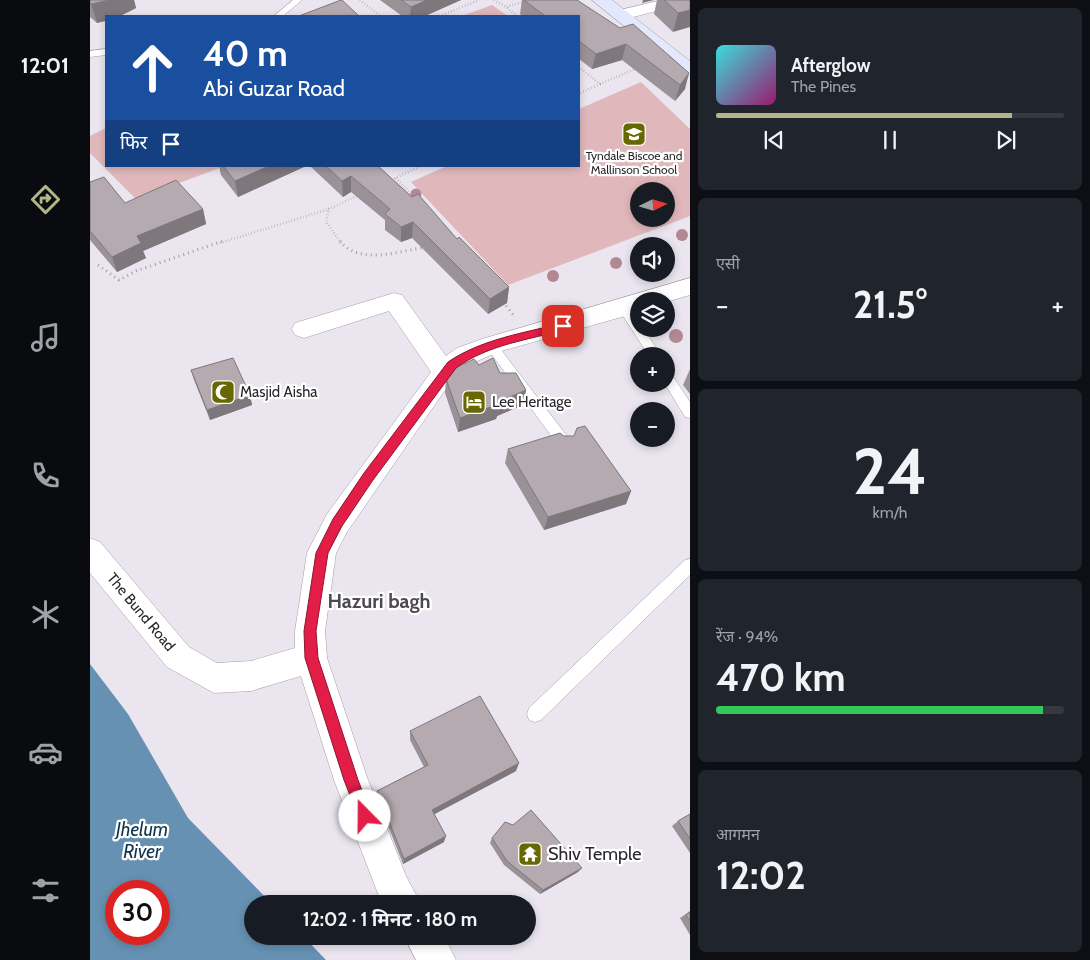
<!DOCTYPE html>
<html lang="hi">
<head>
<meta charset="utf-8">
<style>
  body { margin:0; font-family:Cabin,"Noto Sans Devanagari",sans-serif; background:#20242c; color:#f1f3f6; height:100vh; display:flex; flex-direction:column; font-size:19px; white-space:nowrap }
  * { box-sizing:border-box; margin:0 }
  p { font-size:16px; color:#9ea1a6 }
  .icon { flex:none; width:28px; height:28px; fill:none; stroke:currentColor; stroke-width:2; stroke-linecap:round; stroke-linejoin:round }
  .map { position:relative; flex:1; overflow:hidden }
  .sheet { display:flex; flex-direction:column; gap:8px; padding:8px; background:#0d0f14; width:400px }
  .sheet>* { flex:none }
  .banner { position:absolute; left:15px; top:15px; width:475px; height:152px; border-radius:0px; box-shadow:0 2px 8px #0003; background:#1a4fa0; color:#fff; overflow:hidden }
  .needle { width:32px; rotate:85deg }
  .tools { position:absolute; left:540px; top:182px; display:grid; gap:10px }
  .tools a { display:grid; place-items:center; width:45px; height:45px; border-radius:50%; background:#171b24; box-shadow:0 2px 8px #0003; font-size:25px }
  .speed { position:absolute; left:15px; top:880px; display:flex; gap:10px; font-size:25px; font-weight:700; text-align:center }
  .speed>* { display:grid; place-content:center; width:65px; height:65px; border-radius:50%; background:#171b24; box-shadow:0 2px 8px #0003; line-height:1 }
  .speed .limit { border:8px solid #d22; background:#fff; color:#111 }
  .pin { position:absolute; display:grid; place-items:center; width:42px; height:42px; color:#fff; margin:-21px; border-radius:10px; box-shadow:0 2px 8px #0006 }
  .me { position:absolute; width:55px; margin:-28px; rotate:338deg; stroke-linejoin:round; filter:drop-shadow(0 0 4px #0008) }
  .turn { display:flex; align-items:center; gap:18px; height:105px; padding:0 15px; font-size:22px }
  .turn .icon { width:65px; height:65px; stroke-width:2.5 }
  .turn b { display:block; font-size:35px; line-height:42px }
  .then { display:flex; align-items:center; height:48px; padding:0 15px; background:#0003; gap:10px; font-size:19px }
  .big { font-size:38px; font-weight:700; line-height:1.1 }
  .sheet .card { flex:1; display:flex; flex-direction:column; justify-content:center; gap:8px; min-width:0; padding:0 18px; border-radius:8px; background:#20242c }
  .sheet .dial { align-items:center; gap:0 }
  .dial b { font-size:65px; line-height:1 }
  .song { display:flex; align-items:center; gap:15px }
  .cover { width:60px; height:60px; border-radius:8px; background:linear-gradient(135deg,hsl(180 70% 55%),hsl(320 70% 35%)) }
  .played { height:5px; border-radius:2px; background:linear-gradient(90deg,#b3b488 85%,#363941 85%) }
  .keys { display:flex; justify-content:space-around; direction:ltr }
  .heat { display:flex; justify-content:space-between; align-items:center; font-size:28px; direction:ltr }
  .charge { height:8px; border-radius:4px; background:linear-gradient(90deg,#34c759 94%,#363941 0) }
  .trip { position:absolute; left:154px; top:895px; width:292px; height:50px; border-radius:25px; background:#171b24; box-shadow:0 2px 8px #0003; font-weight:700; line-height:50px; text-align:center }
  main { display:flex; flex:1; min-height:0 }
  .menu { display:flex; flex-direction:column; width:90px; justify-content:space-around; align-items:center; background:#090b0e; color:#9ea1a6 }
  .menu .icon { width:35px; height:35px }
  .menu .current { color:#b3b488 }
  .menu b { font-size:22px; color:#f1f3f6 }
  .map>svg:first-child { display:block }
  .green { fill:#e0b8bc; fill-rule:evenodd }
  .water { fill:#6691b2; fill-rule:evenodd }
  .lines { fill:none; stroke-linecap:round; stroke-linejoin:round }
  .lane-casing { stroke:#a39ea7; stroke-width:1 }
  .street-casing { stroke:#a39ea7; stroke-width:1 }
  .secondary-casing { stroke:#a39ea7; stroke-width:1 }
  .path-far1 { stroke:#a19da4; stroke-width:2.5; stroke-dasharray:0.5 2.5; stroke-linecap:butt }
  .path { stroke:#a19da4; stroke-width:3; stroke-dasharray:1 4; stroke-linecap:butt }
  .lane { fill:#fff; fill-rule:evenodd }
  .street { fill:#fff; fill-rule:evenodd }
  .secondary { fill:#e4e8fc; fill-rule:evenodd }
  .tree { fill:#b28993 }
  .wall { fill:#9b9297 }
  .shaded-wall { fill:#7e777b }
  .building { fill:#b4aab0; stroke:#7e777b }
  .route { fill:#e11d48; stroke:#92132f }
  .labels { text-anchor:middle; stroke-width:4.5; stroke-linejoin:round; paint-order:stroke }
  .far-poi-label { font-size:12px; fill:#29272b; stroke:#fff }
  .poi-label { font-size:15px; fill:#29272b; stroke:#fff; text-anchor:start }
  .street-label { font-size:15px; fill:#29272b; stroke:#fff }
  .near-poi-label { font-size:18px; fill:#29272b; stroke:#fff; text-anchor:start }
  .near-water-label { font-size:19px; font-style:italic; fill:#11344c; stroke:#fff }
  .district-label { font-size:20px; font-weight:bold; fill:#4e4a52; stroke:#fff }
</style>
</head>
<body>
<main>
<nav class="menu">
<b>12:01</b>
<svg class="icon current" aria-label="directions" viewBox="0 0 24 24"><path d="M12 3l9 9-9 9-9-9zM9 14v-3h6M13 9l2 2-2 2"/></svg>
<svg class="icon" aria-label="music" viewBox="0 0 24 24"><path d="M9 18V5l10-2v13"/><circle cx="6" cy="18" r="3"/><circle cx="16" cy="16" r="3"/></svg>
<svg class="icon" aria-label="phone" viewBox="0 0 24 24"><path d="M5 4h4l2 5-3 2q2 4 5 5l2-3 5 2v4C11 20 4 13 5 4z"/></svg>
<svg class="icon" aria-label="climate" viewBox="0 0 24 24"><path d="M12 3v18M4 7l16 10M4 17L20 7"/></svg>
<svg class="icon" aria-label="car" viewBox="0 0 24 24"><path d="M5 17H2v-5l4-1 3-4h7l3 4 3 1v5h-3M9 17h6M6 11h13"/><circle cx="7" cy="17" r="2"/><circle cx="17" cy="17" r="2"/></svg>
<svg class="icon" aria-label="filters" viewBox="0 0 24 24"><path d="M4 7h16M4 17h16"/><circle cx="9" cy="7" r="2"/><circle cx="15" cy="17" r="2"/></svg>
</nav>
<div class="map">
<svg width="600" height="960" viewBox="0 0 600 960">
  <rect width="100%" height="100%" fill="#eae5ef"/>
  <g class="green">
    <polygon points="402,5 418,16 372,16"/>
    <path d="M551,82l49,47v87l-182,69 -97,-103 36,-16h132v-57zM549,191h27v28h-27z"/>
    <polygon points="16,128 16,166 135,166 46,199 0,153 0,136"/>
  </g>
  <path class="water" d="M0,664l38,50 60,104 84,86h-20v32h51l23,24h-236zM26,891h43v43h-43z"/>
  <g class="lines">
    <g class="lane-casing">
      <g id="lane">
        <polygon points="203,0 212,0 193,16 184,16"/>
        <polygon points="16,49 16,55 0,57 0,51"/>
        <polygon points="534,304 538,305 549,321 549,329 554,329 571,356 559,356 528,308"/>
        <polygon points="401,340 405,342 480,440 482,444 480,448 470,448 397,348 395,345"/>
        <polygon points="576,370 580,372 600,402 600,418 595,417 575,384"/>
        <polygon points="600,559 600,575 451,720 445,722 439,720 437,714 439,708 595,560"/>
      </g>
    </g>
    <g class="street-casing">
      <g id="street">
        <polygon points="572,0 600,0 600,2 532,20 526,19 523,15 526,11"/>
        <polygon points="600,278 600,295 576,302 549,301 549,312 408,352 385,362 371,372 353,393 257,532 246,553 235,631 237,658 278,780 316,876 331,904 292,904 244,780 211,676 161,691 124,693 77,667 0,573 0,538 10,542 99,647 127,663 161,661 205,648 205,631 217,553 237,514 341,372 299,311 214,338 205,335 202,329 205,323 304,293 312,295 356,356 367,348 392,339"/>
        <polygon points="314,936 354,936 366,960 326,960"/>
      </g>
    </g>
    <g class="secondary-casing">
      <polygon id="secondary" points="502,0 522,0 600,61 600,76 593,74"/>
    </g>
    <g class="path-far1">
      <polyline points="270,0 290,16"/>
      <polyline points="404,0 416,7"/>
      <polyline points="350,16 389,0"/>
      <polyline points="427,16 416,7 439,0"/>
      <polyline points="489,67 510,84 489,94"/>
      <polyline points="510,84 545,69 548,71"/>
      <polyline points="306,178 326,199"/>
      <polyline points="299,181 331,166"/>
      <polyline points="130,243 239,209"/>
      <polyline points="251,243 236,222 239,209 269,195"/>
    </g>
    <g class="path">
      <path d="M250,241c19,25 60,10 86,6"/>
      <polyline points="8,265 29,280 46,271 133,241"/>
      <polyline points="413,302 425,317"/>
    </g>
    <use href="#lane" class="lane"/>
    <use href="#street" class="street"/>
    <use href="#secondary" class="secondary"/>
  </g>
  <g class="tree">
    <circle cx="326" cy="194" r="5.5"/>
    <circle cx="592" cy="235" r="6"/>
    <circle cx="526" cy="263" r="6"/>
    <circle cx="463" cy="276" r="6"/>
    <circle cx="586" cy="336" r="7"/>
  </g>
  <g class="wall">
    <polygon points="0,0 44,0 46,8 30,16 16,16 7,23 0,17"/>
    <polygon points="290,0 371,0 335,16 312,16"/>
    <polygon points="432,0 487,0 595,89 585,101 532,60 502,69 489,59 489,16 433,16 430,14"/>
    <polygon points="567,0 600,0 583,32 564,14"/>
    <polygon points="129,166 216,166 148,197 131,175"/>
    <polygon points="220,166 288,166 419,287 417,303 398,314 322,238 311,242 295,230 295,220 261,192 253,197"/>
    <polygon points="0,182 35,203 113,209 116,224 53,251 56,258 27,272 0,240"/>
    <polygon points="389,365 410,373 436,390 433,405 407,416 406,419 368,432 355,393 356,379"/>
    <polygon points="600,369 600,394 593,385"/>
    <polygon points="101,370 160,395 162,405 120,420 104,380"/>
    <polygon points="418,449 541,491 536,504 454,530 415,463"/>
    <polygon points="320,731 426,771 344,814 354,842 313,864 287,798 287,791 334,767 320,740"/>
    <polygon points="600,814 600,853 582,826 588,821"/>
    <polygon points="402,838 488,872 450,894 414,865 400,843"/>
    <polygon points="600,911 600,935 590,918"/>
  </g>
  <g class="shaded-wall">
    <polygon points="20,0 44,0 46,8 30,16 16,16 16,21 7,23 1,4"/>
    <polygon points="337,0 371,0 335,16 320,16 321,7"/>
    <polygon points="553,0 564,0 552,3"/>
    <polygon points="600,10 600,27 583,32 588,13"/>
    <polygon points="536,44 532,60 502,69 506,54"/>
    <polygon points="599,73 595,89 585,101 590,85"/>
    <polygon points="179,166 216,166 148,197 145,181"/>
    <polygon points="261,176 261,192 253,197 252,181"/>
    <polygon points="113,209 116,224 53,251 56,258 27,272 22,257 47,236"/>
    <polygon points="323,222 322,238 311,242 311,227"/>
    <polygon points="419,287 417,303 398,314 400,299"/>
    <polygon points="436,390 433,405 407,416 406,419 368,432 370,418"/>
    <polygon points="160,395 162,405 120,420 117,410"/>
    <polygon points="541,491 536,504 454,530 458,517"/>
    <polygon points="429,763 426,771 341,816 342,810"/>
    <polygon points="356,836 354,842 313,864 314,859"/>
    <polygon points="492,868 488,872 450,894 453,890"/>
  </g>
  <g class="building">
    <polygon points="0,0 20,0 1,4 0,3"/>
    <polygon points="251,0 252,0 269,16 209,16"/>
    <polygon points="311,0 337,0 321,7"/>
    <polygon points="434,0 487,0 530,28 543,24 599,73 590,85 536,44 506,54 489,41 489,16 455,16"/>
    <polygon points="574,0 600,0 600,10 588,13"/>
    <polygon points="133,166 179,166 145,181"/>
    <polygon points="236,166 288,166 322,197 328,194 367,239 369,237 419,287 400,299 323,222 311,227 295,214 300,209 261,176 252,181"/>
    <polygon points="14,177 35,203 86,180 113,209 47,236 51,243 22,257 0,231 0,182"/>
    <polygon points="143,358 160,395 117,410 101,370"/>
    <polygon points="403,358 410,373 426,373 436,390 408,402 409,404 370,418 356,379 367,367 384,359 389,365"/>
    <polygon points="495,426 541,491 458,517 418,449 470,433 474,436 484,436 487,428"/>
    <polygon points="390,696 429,763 342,810 356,836 314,859 287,791 338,765 320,731"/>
    <polygon points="441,810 492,868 453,890 417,861 402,838 415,822 423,825"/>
    <polygon points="600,814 600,839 588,821"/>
    <polygon points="600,912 600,921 596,915"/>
  </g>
  <path class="route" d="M473,323l4,1v5c-38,11 -78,15 -111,39l-83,112 -31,46 -14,27 -12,78 2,27 40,122 14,36 -2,5 -5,2 -5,-2 -16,-41 -39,-122 -1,-27 12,-78 17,-34 31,-46 84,-111c34,-23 76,-29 115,-39z"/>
  <defs>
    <g id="school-square" transform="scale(1.25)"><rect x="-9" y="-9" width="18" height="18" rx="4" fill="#686802" stroke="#fff"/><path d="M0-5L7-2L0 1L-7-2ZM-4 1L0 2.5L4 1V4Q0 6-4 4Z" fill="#fff"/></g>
    <g id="mosque-square" transform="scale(1.25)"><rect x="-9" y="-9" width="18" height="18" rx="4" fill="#686802" stroke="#fff"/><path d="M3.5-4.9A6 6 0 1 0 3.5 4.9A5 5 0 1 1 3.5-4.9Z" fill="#fff"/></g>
    <g id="hotel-square" transform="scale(1.25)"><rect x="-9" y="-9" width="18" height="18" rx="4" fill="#686802" stroke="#fff"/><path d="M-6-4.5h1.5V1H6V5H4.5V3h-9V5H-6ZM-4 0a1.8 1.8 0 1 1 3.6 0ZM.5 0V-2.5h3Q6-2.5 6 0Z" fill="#fff"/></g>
    <g id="temple-square" transform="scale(1.25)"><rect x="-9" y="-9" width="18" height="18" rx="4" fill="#686802" stroke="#fff"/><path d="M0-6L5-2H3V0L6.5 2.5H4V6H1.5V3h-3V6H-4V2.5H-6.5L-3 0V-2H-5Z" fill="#fff"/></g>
  </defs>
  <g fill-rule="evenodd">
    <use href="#school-square" x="544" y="134"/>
    <use href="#mosque-square" x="133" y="392"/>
    <use href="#hotel-square" x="384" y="402"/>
    <use href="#temple-square" x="440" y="854"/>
  </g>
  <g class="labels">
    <g class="far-poi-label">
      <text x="544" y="160">Tyndale Biscoe and<tspan x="544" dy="14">Mallinson School</tspan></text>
    </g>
    <g class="poi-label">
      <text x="150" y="397">Masjid Aisha</text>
      <text x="402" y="407">Lee Heritage</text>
    </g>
    <g class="street-label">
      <text transform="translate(51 612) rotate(50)" y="5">The Bund Road</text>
    </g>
    <g class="near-poi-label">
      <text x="458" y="860">Shiv Temple</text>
    </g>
    <g class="near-water-label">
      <text x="52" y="836">Jhelum<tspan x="52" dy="22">River</tspan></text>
    </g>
    <g class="district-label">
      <text x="289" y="608">Hazuri bagh</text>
    </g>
  </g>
</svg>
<div class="tools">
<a><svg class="needle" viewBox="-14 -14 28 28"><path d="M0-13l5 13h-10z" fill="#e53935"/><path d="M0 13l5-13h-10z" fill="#9ea1a6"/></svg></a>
<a><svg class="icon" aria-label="sound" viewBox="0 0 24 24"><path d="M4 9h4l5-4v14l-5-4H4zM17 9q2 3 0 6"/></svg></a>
<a><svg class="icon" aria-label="layers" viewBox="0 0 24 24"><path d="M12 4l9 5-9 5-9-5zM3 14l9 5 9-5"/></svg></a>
<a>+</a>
<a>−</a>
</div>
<div class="speed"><div class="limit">30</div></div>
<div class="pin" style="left:473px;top:326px;background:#d93025"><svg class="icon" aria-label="arrive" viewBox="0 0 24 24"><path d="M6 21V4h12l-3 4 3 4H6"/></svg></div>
<svg class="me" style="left:275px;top:816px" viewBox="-20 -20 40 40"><circle r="19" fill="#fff"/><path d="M0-13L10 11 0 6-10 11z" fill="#e11d48"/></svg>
<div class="trip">12:02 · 1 मिनट · 180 m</div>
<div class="banner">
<div class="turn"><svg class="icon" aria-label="ahead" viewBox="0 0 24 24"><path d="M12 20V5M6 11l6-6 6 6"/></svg><div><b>40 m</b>Abi Guzar Road</div></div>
<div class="then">फिर<svg class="icon" aria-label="arrive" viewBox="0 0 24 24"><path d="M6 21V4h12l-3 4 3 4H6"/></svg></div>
</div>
</div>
<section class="sheet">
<div class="card">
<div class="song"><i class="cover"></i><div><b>Afterglow</b><p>The Pines</p></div></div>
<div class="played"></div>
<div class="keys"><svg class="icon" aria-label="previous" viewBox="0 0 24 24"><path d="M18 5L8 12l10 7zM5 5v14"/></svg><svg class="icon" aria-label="pause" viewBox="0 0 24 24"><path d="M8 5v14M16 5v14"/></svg><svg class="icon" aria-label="next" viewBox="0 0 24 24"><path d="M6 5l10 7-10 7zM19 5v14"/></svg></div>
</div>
<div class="card"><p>एसी</p>
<div class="heat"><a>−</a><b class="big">21.5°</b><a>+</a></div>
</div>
<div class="card dial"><b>24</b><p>km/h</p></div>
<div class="card"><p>रेंज · 94%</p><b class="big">470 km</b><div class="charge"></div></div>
<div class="card"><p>आगमन</p><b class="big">12:02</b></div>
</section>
</main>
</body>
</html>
